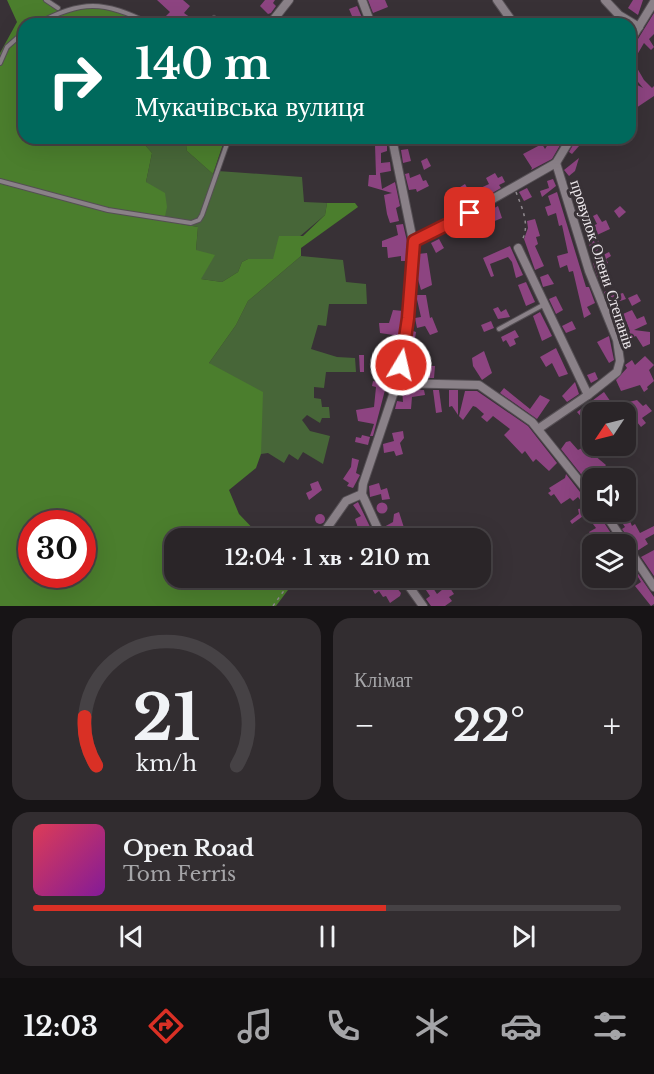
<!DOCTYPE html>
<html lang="uk">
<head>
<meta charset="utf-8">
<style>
  body { margin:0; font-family:"Libre Baskerville",serif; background:#322d30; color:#f1f3f6; height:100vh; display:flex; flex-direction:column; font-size:22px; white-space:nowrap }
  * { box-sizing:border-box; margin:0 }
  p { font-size:20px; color:#a5a5a8 }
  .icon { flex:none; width:33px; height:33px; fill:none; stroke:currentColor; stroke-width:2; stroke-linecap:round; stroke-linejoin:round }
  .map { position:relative; height:606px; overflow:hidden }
  .sheet { display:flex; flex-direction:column; gap:12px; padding:12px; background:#171416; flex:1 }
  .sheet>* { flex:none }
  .guide { position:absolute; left:18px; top:18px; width:618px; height:126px; border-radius:18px; box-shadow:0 6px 24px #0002,0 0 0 2px #464245; background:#00695c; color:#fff; overflow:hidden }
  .needle { width:39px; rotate:235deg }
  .buttons { position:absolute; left:582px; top:402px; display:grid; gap:12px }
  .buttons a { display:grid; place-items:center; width:54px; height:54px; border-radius:12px; background:#2a2528; box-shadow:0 6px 24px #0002,0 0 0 2px #464245; font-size:30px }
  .speed { position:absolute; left:18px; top:510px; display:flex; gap:12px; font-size:30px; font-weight:700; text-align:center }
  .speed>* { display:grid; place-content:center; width:78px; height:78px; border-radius:50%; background:#2a2528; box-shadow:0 6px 24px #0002,0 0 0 2px #464245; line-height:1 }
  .speed .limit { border:9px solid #d22; background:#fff; color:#111 }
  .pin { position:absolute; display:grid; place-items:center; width:51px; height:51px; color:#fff; margin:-26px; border-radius:12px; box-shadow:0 3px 9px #0006 }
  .me { position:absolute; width:66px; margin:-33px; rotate:9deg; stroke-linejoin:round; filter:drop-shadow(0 0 4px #0008) }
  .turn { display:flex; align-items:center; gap:21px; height:126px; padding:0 18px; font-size:27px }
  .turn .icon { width:78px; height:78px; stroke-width:2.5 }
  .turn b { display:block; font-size:42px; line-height:51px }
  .big { font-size:45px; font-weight:600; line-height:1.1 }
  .sheet .widget { flex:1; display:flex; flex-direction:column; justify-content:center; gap:9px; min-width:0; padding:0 21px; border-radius:18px; background:#322d30 }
  .sheet .dial { align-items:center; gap:0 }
  .dial svg { height:156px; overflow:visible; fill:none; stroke:#464245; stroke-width:7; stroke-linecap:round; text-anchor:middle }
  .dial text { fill:#f1f3f6; stroke:none }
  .song { display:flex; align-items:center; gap:18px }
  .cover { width:72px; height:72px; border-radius:9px; background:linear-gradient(135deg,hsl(350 70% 55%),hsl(290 70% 35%)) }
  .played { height:6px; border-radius:3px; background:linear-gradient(90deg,#d93025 60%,#464245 60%) }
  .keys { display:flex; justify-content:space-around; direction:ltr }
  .heat { display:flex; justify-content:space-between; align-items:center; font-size:33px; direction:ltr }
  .sheet .tiles { flex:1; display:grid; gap:12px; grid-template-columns:1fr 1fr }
  .widget:last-child { grid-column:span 2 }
  .trip { position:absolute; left:164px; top:528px; width:327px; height:60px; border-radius:18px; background:#2a2528; box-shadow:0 6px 24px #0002,0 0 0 2px #464245; font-weight:600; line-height:60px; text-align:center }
  .dock { display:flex; height:96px; justify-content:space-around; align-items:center; background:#110f10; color:#a5a5a8 }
  .dock .icon { width:42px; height:42px }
  .dock .active { color:#d93025 }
  .dock b { font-size:27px; color:#f1f3f6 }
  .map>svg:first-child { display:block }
  .green { fill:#476638 }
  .forest { fill:#4b7e2d; fill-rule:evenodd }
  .building { fill:#8d4481 }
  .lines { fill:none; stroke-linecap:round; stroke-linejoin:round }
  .service-casing { stroke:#554f54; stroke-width:6 }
  .minor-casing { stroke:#554f54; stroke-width:10 }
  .path { stroke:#8f898e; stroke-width:1.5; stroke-dasharray:3 4.5; stroke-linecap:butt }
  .service { stroke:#8a8188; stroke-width:4 }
  .minor { stroke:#8a8188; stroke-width:8 }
  .route-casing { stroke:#8d1f18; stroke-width:15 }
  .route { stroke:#d93025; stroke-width:10 }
  .labels { text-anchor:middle; stroke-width:6; stroke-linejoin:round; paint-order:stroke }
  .street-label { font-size:16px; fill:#ede8ec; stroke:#383136 }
</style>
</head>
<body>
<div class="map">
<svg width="654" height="606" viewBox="0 0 654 606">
  <rect width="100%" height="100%" fill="#383136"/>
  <g class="green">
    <polygon points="139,138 185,138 187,151 213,174 218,171 302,177 304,202 327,203 325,215 273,259 248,259 242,262 238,272 222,282 201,279 196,250 198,227 164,221 146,182 152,153"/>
    <polygon points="301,256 343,260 346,282 366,284 367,304 329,304 326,326 318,325 311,349 337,357 355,358 356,372 326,372 324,388 314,387 314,398 321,399 322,407 329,407 330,418 322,418 320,423 307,415 302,420 310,431 330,436 323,464 303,452 298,460 289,454 284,463 268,453 261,454 261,430 209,363 236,325 248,301"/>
  </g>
  <g class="forest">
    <path d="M7,0h42l12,12c43,-9 46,-5 84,12h-121v114h115l13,15 -6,29 19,11 2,14 -3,14 34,6 -2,23 19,5 -14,24 21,3 16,-10 4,-10 6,-3h25l6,-23h24l22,-21 2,-12h28l3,4 -57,41v8l-53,45 -12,24 -27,38 54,29 -2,62 -5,14 -27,22 10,24 23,24h-88v40h123l-21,28h-276v-553l17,-31zM32,524h50v50h-50z"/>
    <polygon points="185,138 225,138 213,174 187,151"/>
  </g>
  <g class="building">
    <polygon points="157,0 183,0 190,6 184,13 191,18 185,24 166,24 162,20 170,12"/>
    <polygon points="265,0 275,0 273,3 276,6 271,13 268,14 260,6"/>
    <polygon points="368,0 385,0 388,7 373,13"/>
    <polygon points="633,0 643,0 638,15 628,8"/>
    <polygon points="357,6 363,20 355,23 349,9"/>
    <polygon points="654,13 654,34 649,39 654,47 651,50 644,43 634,60 630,57 630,52"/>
    <polygon points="633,61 644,80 652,88 654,86 654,96 630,112 630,81 643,88 630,72 630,63"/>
    <polygon points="552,138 563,140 552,159 531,170 532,168 523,154 542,144 545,149"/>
    <polygon points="577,138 586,138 572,154 569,152"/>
    <polygon points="375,145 387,145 387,151 381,153 381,163 390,162 391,171 380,173 382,189 395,182 400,206 396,208 399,221 390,223 387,214 384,195 392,193 368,186 369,175 376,175"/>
    <polygon points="408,149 411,161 403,163 401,150"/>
    <polygon points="427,158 431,166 424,170 421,161"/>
    <polygon points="579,158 575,171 569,176 564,170"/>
    <polygon points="409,173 410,178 420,174 423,181 426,180 429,186 417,192 416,189 409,190 405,174"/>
    <polygon points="495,173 498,178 502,176 505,182 499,185 501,188 464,209 461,204 465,202 457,189 465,184 470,193 489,184 486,178"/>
    <polygon points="553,179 556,186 542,197 540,191 549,188 547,181"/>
    <polygon points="578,184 585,206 578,209 571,187"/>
    <polygon points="527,188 532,197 524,201 519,192"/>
    <polygon points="557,192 586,287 589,287 595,303 587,307 591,314 584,318 573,271 569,272 567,265 560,268 557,256 568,253 562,225 559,226 556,213 548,216 545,207 551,205 548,196"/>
    <polygon points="498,206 502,218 480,227 479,225 469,228 467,223"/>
    <polygon points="620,206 626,212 619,218 614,211"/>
    <polygon points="597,214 602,222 606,220 610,229 597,235 599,241 597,247 601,256 609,252 611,256 606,259 608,263 600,266 604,276 598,278 593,263 596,262 581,224 585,222 588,228 597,224 593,216"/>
    <polygon points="535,219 540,236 536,237 538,244 535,246 544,266 535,270 524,239 528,228 527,221"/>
    <polygon points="403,224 407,241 406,261 401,261 401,256 388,258 387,247 382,247 382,241 398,235 396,225"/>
    <polygon points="439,239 444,248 436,253 431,243"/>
    <polygon points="510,246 523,275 516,278 512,262 508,257 490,264 494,276 491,277 483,258"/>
    <polygon points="427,253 432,285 421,290 417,276 418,254"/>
    <polygon points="548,274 554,284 543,287 540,277"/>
    <polygon points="526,282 535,302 526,306 518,285"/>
    <polygon points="610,289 616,289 619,294 623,293 626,299 609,305 604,292"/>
    <polygon points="637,294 641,301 632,306 628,298"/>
    <polygon points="416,295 426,295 430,318 432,317 438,332 430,335 425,326 417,328 415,318 421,317"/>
    <polygon points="556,296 563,310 556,314 549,299"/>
    <polygon points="498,307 501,312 506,309 510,317 498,319 493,309"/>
    <polygon points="393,310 403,311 400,336 380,333 379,323 389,323"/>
    <polygon points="632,310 637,319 644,316 647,324 634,330 650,332 650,344 643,347 636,336 624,341 621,335 630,331 626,321 619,324 616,317"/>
    <polygon points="540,312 552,336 542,341 533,316"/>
    <polygon points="491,321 494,328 484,332 481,325"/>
    <polygon points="572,321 576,329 566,333 562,326"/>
    <polygon points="515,330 519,337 514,339 516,344 510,347 506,340 503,342 501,337"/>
    <polygon points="413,331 416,332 414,345 417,346 416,357 409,356"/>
    <polygon points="609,336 614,360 609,363 597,342"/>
    <polygon points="386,346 394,346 394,355 385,354"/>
    <polygon points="556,348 568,374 559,377 552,363 546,367 540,357"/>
    <polygon points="484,351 492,373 482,380 473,366 472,358"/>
    <polygon points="359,355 364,355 364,372 360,372"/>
    <polygon points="645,356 654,365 649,370 654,381 647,387 648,389 644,392 640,385 621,391 616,380 627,368 625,365 632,360 635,365"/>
    <polygon points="429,366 435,366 434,378 424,378 424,372 430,372"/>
    <circle cx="410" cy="372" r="5.5"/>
    <polygon points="389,368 393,370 391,381 388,391 385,390 373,436 370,436 374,424 358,421 356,410 374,407 376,387 372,386 373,381 378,382 378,377 382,377 385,370"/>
    <polygon points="595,372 598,379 591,383 587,375"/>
    <polygon points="575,382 579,394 567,402 562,396"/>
    <polygon points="504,388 530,409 540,395 550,400 537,419 500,393"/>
    <polygon points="402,389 424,390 425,395 412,397 411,409 395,409 397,401 403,402"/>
    <polygon points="433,390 439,390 442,412 436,413"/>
    <polygon points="449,390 458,390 458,415 452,406 449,407"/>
    <polygon points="465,391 477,391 528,426 557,463 549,471 536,459 533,462 525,451 522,454 504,435 510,429 493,416 487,422 481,417 484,414 476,407 473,406 463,420 459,416"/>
    <polygon points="604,392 615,408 604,412 598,404 588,411 591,415 584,420 577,412"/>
    <polygon points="637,400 643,406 646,404 652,411 642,418 646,423 641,427 629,412 629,402"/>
    <polygon points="403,431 404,438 400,443 403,454 396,456 394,451 384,453 383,444 394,441 392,433"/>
    <polygon points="362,435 370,437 368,445 355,442 356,437 361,438"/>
    <polygon points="570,441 578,450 582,448 592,458 594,455 606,465 598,475 592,468 592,488 561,449 566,442"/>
    <polygon points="352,458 359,460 356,473 360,475 353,488 347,486 349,483 343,479 351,467"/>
    <polygon points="566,474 587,501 592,503 584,512 586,514 572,524 570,521 579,514 578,509 586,508 578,497 573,501 570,498 561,504 554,494 551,496 548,493 551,491 549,488 565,478"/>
    <polygon points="318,481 322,490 309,500 306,493 312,490 310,484"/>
    <polygon points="379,483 381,490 387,488 390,499 382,500 381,494 370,497 369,486"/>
    <polygon points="636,493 638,500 626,510 626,500"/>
    <polygon points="358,502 372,531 363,537 360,532 353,538 342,538 338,532 346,527 350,534 358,528 355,519 361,516 353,505"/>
    <circle cx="382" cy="508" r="5.5"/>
    <polygon points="399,512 406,534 401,535 401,532 393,536 391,533 387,534 384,527 393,522 394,514"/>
    <polygon points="615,512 626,512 632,526 635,524 640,533 654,526 654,534 645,539 648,544 637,551 622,529 625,527"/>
    <circle cx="320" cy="519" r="5"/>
    <polygon points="601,518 618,544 609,544 605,538 597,543 589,532 596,528 593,524"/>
    <polygon points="654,550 654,576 641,557"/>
    <polygon points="630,562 654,597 654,604 651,606 635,586 641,582 635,572 629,576 626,571 626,564"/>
    <polygon points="382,578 390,578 391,580 397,578 400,584 396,587 401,593 400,596 390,603 386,596 383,597 379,591 375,594 372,589"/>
    <polygon points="411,578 433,578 436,581 431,585 437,594 448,585 454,594 449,597 452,601 445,606 431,606 426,599 430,596 424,587 420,590"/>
    <polygon points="615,578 628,578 614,587 610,581"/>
  </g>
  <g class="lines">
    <g class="service-casing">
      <g id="service">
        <polyline points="46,0 58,8"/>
        <path d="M37,24c43,-24 68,-24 113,0"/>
        <polyline points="208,24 214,18"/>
        <polyline points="0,63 7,47 24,32"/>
        <polyline points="0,181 108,210 191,223 199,220 202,215 229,138"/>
        <polyline points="499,329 543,305"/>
      </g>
    </g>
    <g class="minor-casing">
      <g id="minor">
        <polyline points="362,0 371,24"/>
        <polyline points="497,0 514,24"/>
        <polyline points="605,0 619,15 639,27"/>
        <polyline points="270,24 289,0"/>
        <polyline points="630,41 654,2"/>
        <polyline points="556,163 589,271 617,340 620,361 617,372 588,395"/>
        <polyline points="413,241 426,237 556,163 571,138"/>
        <polyline points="518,248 588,395 538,429"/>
        <polyline points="397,383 479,385 532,422 592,497"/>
        <polyline points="604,512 654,587"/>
        <polyline points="327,528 346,501 362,494"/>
        <polyline points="382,538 362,494 363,484 397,383 409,318 413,241 392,138"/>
        <polyline points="403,578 423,606"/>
      </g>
    </g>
    <g class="path">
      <path d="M516,192c6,16 15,34 5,50"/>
      <polyline points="273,606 293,578"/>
    </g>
    <use href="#service" class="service"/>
    <use href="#minor" class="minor"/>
  </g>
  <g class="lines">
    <g class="route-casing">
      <polyline id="route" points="401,365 408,318 414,241 470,213"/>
    </g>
    <use href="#route" class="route"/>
  </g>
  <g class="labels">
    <g class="street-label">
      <text transform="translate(603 264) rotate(72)" y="6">провулок Олени Степанів</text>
    </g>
  </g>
</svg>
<div class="buttons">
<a><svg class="needle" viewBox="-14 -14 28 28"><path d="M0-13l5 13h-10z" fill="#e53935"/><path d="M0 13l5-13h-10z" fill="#a5a5a8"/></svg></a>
<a><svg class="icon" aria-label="sound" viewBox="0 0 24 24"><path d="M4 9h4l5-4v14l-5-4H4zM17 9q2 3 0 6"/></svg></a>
<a><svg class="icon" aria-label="layers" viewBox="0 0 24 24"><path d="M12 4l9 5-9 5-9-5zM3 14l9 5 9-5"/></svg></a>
</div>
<div class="speed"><div class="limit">30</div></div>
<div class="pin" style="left:470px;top:213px;background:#d93025"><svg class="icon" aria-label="arrive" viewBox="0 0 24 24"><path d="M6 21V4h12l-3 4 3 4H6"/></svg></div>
<svg class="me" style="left:401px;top:365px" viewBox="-20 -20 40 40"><circle r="17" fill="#d93025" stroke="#fff" stroke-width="3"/><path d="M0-11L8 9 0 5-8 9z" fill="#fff"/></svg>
<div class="trip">12:04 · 1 хв · 210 m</div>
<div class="guide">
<div class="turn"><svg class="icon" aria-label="right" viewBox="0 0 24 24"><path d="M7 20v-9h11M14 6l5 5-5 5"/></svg><div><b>140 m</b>Мукачівська вулиця</div></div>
</div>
</div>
<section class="sheet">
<div class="tiles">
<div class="widget dial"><svg viewBox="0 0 100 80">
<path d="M14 69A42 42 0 1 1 86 69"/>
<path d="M14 69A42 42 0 0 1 8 44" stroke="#d93025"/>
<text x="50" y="56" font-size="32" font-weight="700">21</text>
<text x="50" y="72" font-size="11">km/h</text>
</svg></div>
<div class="widget"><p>Клімат</p>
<div class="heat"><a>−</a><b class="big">22°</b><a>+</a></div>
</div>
<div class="widget">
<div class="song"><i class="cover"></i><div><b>Open Road</b><p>Tom Ferris</p></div></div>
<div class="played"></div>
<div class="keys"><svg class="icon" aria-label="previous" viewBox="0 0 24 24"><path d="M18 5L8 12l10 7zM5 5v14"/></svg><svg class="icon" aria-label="pause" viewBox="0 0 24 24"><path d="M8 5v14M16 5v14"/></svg><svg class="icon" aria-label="next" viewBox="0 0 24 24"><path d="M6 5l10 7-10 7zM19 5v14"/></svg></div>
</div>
</div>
</section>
<nav class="dock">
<b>12:03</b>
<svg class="icon active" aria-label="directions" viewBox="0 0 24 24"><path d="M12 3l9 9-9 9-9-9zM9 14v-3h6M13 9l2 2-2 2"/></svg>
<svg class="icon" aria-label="music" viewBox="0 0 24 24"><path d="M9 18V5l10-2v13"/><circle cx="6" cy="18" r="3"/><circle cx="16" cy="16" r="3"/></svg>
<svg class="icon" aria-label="phone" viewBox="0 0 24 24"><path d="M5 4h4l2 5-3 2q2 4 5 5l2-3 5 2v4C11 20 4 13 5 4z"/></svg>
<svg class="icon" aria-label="climate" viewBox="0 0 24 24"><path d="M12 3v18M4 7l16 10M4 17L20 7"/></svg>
<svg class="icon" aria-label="car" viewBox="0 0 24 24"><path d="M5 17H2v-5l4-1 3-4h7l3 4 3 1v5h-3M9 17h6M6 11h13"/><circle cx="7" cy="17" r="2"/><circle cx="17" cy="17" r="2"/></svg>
<svg class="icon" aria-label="filters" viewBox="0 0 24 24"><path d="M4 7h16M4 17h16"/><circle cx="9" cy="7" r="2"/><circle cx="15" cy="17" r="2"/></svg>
</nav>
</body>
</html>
